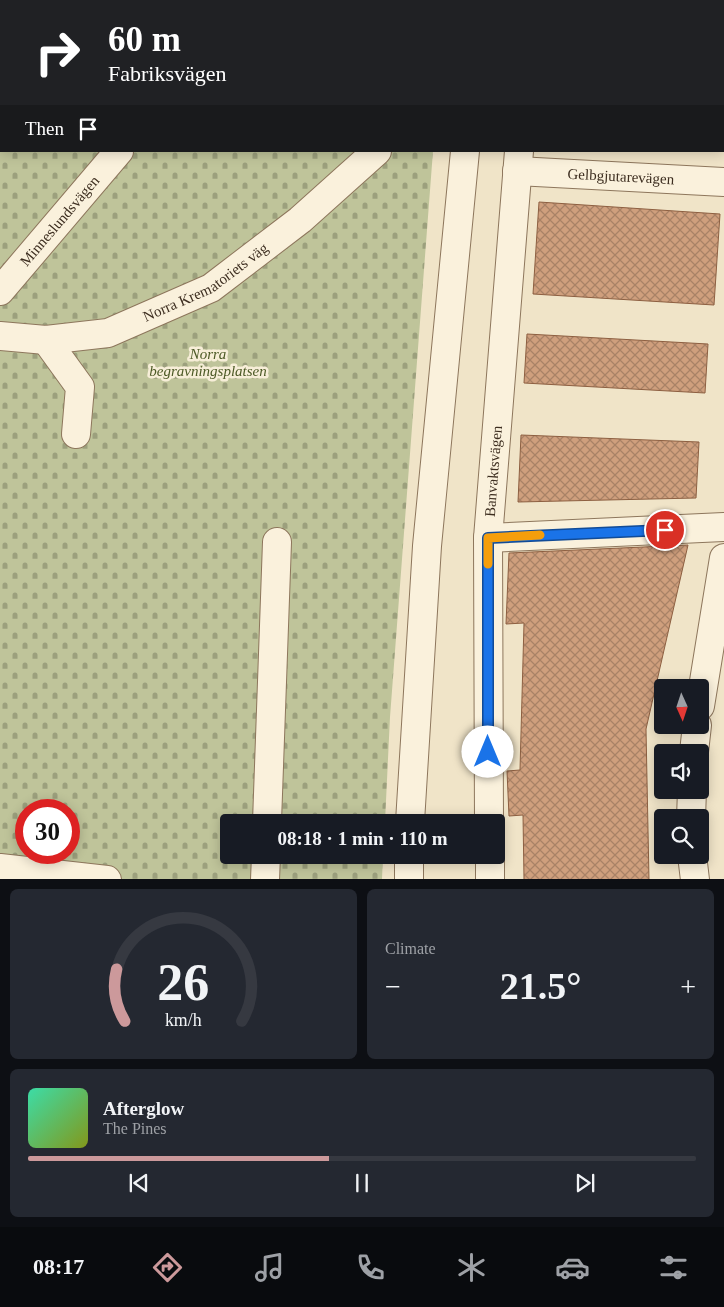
<!DOCTYPE html>
<html lang="en">
<head>
<meta charset="utf-8">
<style>
  body { margin:0; font-family:"Times New Roman",serif; background:#242831; color:#f1f3f6; height:100vh; display:flex; flex-direction:column; font-size:19px; white-space:nowrap }
  * { box-sizing:border-box; margin:0 }
  p { font-size:16px; color:#9ea1a6 }
  .icon { flex:none; width:28px; height:28px; fill:none; stroke:currentColor; stroke-width:2; stroke-linecap:round; stroke-linejoin:round }
  .map { position:relative; height:879px; overflow:hidden }
  .drawer { display:flex; flex-direction:column; gap:10px; padding:10px; background:#0d0f14; flex:1 }
  .drawer>* { flex:none }
  .banner { position:absolute; left:0px; top:0px; width:725px; height:152px; box-shadow:0 2px 12px #0003; background:#202124; color:#fff; overflow:hidden }
  .needle { width:32px; rotate:177deg }
  .fabs { position:absolute; left:654px; top:679px; display:grid; gap:10px }
  .fabs a { display:grid; place-items:center; width:55px; height:55px; border-radius:5px; background:#171b24; box-shadow:0 2px 12px #0003; font-size:25px }
  .speed { position:absolute; left:15px; top:799px; display:flex; gap:10px; font-size:25px; font-weight:700; text-align:center }
  .speed>* { display:grid; place-content:center; width:65px; height:65px; border-radius:50%; background:#171b24; box-shadow:0 2px 12px #0003; line-height:1 }
  .speed .limit { border:8px solid #d22; background:#fff; color:#111 }
  .pin { position:absolute; display:grid; place-items:center; width:42px; height:42px; color:#fff; margin:-21px; border:2px solid #fff; border-radius:50%; box-shadow:0 1px 5px #0007 }
  .me { position:absolute; width:55px; margin:-28px; rotate:0deg; stroke-linejoin:round; filter:drop-shadow(0 0 4px #0008) }
  .turn { display:flex; align-items:center; gap:18px; height:105px; padding:0 25px; font-size:22px }
  .turn .icon { width:65px; height:65px; stroke-width:2.5 }
  .turn b { display:block; font-size:35px; line-height:42px }
  .then { display:flex; align-items:center; height:48px; padding:0 25px; background:#0003; gap:10px; font-size:19px }
  .big { font-size:38px; font-weight:600; line-height:1.1 }
  .drawer .tile { flex:1; display:flex; flex-direction:column; justify-content:center; gap:8px; min-width:0; padding:0 18px; border-radius:8px; background:#242831 }
  .drawer .dial { align-items:center; gap:0 }
  .dial svg { height:130px; overflow:visible; fill:none; stroke:#363941; stroke-width:7; stroke-linecap:round; text-anchor:middle }
  .dial text { fill:#f1f3f6; stroke:none }
  .song { display:flex; align-items:center; gap:15px }
  .cover { width:60px; height:60px; border-radius:8px; background:linear-gradient(135deg,hsl(160 70% 55%),hsl(70 70% 35%)) }
  .played { height:5px; border-radius:2px; background:linear-gradient(90deg,#cc999b 45%,#363941 45%) }
  .keys { display:flex; justify-content:space-around; direction:ltr }
  .heat { display:flex; justify-content:space-between; align-items:center; font-size:28px; direction:ltr }
  .drawer .tiles { flex:1; display:grid; gap:10px; grid-template-columns:1fr 1fr }
  .tile:last-child { grid-column:span 2 }
  .trip { position:absolute; left:220px; top:814px; width:285px; height:50px; border-radius:5px; background:#171b24; box-shadow:0 2px 12px #0003; font-weight:600; line-height:50px; text-align:center }
  .tab-bar { display:flex; height:80px; justify-content:space-around; align-items:center; background:#090b0e; color:#9ea1a6 }
  .tab-bar .icon { width:35px; height:35px }
  .tab-bar .active { color:#cc999b }
  .tab-bar b { font-size:22px; color:#f1f3f6 }
  .map>svg:first-child { display:block }
  .cemetery { fill:url(#cemetery-stones); fill-rule:evenodd }
  .building { fill:url(#building-cross-hatch); stroke:#8d5f41 }
  .lines { fill:none; stroke-linecap:round; stroke-linejoin:round }
  .minor-casing { stroke:#8d765c; stroke-width:30 }
  .minor { stroke:#faf1dc; stroke-width:28 }
  .route-casing { stroke:#114b97; stroke-width:12 }
  .route { stroke:#1a73e8; stroke-width:9 }
  .slow { stroke:#f59e0b; stroke-width:9 }
  .labels { text-anchor:middle; stroke-width:5; stroke-linejoin:round; paint-order:stroke }
  .street-label { font-size:15px; fill:#3d2e20; stroke:#f7eed8 }
  .park-label { font-size:15px; font-style:italic; fill:#4d5a26; stroke:#f7eed8 }
</style>
</head>
<body>
<div class="map">
<svg width="724" height="880" viewBox="0 0 724 880">
  <defs>
    <pattern id="cemetery-stones" width="16" height="16" patternUnits="userSpaceOnUse" patternTransform="scale(1.25)"><rect width="16" height="16" fill="#bfc49a"/><path d="M2 7V4a2 2 0 0 1 4 0v3zM10 15v-3a2 2 0 0 1 4 0v3z" fill="#9ca07d"/></pattern>
    <pattern id="building-cross-hatch" width="8" height="8" patternUnits="userSpaceOnUse" patternTransform="scale(1.25)"><rect width="8" height="8" fill="#cf9f7d"/><path d="M0 0l8 8M0 8l8-8" fill="none" stroke="#a98266"/></pattern>
  </defs>
  <rect width="100%" height="100%" fill="#f0e4c8"/>
  <path class="cemetery" d="M0,0h448l-447,1v150h432l-43,566 -5,105h-156v33h154l-1,24 -382,1zM26,810h43v42h-43z"/>
  <g class="building">
    <polygon points="539,202 720,214 714,305 533,294"/>
    <polygon points="527,334 708,344 705,393 524,383"/>
    <polygon points="521,435 699,442 696,498 518,502"/>
    <polygon points="688,545 646,729 649,880 524,880 523,815 509,816 507,771 520,770 524,623 506,624 509,553"/>
  </g>
  <g class="lines">
    <g class="minor-casing">
      <g id="minor">
        <polyline points="284,1 285,0"/>
        <polyline points="435,1 435,0"/>
        <polyline points="480,1 480,0"/>
        <polyline points="530,1 530,0"/>
        <path id="s1" d="M517,171l207,11"/>
        <path id="s2" d="M0,291l119,-140"/>
        <path id="s3" d="M0,336l46,4 62,-7 103,-45 89,-68 77,-69"/>
        <polyline points="46,340 80,387 76,434"/>
        <polyline points="488,538 724,527"/>
        <polyline points="700,706 724,558"/>
        <polyline points="694,752 697,725"/>
        <polyline points="691,818 692,790"/>
        <polyline points="267,822 277,542"/>
        <polyline points="410,822 427,546 465,151"/>
        <path id="s4" d="M489,822l-1,-284 31,-387"/>
        <polyline points="490,855 490,880"/>
        <polyline points="692,855 695,880"/>
        <polyline points="0,868 107,880"/>
        <polyline points="265,880 266,855"/>
        <polyline points="409,880 409,855"/>
      </g>
    </g>
    <use href="#minor" class="minor"/>
  </g>
  <g class="lines">
    <g class="route-casing">
      <polyline id="route" points="488,752 488,538 665,530"/>
    </g>
    <use href="#route" class="route"/>
    <polyline class="slow" points="488,564 488,538 540,535"/>
  </g>
  <g class="labels">
    <g class="street-label">
      <text dy="5" stroke="none"><textPath href="#s1" startOffset="104">Gelbgjutarevägen</textPath></text>
      <text dy="5" stroke="none"><textPath href="#s2" startOffset="92">Minneslundsvägen</textPath></text>
      <text dy="5" stroke="none"><textPath href="#s3" startOffset="219">Norra Krematoriets väg</textPath></text>
      <text dy="5" stroke="none"><textPath href="#s4" startOffset="351">Banvaktsvägen</textPath></text>
    </g>
    <g class="park-label">
      <text x="208" y="359">Norra<tspan x="208" dy="17">begravningsplatsen</tspan></text>
    </g>
  </g>
</svg>
<div class="fabs">
<a><svg class="needle" viewBox="-14 -14 28 28"><path d="M0-13l5 13h-10z" fill="#e53935"/><path d="M0 13l5-13h-10z" fill="#9ea1a6"/></svg></a>
<a><svg class="icon" aria-label="sound" viewBox="0 0 24 24"><path d="M4 9h4l5-4v14l-5-4H4zM17 9q2 3 0 6"/></svg></a>
<a><svg class="icon" aria-label="search" viewBox="0 0 24 24"><circle cx="10" cy="10" r="6"/><path d="M15 15l6 6"/></svg></a>
</div>
<div class="speed"><div class="limit">30</div></div>
<div class="pin" style="left:665px;top:530px;background:#d93025"><svg class="icon" aria-label="arrive" viewBox="0 0 24 24"><path d="M6 21V4h12l-3 4 3 4H6"/></svg></div>
<svg class="me" style="left:488px;top:752px" viewBox="-20 -20 40 40"><circle r="19" fill="#fff"/><path d="M0-13L10 11 0 6-10 11z" fill="#1a73e8"/></svg>
<div class="trip">08:18 · 1 min · 110 m</div>
<div class="banner">
<div class="turn"><svg class="icon" aria-label="right" viewBox="0 0 24 24"><path d="M7 20v-9h11M14 6l5 5-5 5"/></svg><div><b>60 m</b>Fabriksvägen</div></div>
<div class="then">Then<svg class="icon" aria-label="arrive" viewBox="0 0 24 24"><path d="M6 21V4h12l-3 4 3 4H6"/></svg></div>
</div>
</div>
<section class="drawer">
<div class="tiles">
<div class="tile dial"><svg viewBox="0 0 100 80">
<path d="M14 69A42 42 0 1 1 86 69"/>
<path d="M14 69A42 42 0 0 1 9 37" stroke="#cc999b"/>
<text x="50" y="56" font-size="32" font-weight="700">26</text>
<text x="50" y="72" font-size="11">km/h</text>
</svg></div>
<div class="tile"><p>Climate</p>
<div class="heat"><a>−</a><b class="big">21.5°</b><a>+</a></div>
</div>
<div class="tile">
<div class="song"><i class="cover"></i><div><b>Afterglow</b><p>The Pines</p></div></div>
<div class="played"></div>
<div class="keys"><svg class="icon" aria-label="previous" viewBox="0 0 24 24"><path d="M18 5L8 12l10 7zM5 5v14"/></svg><svg class="icon" aria-label="pause" viewBox="0 0 24 24"><path d="M8 5v14M16 5v14"/></svg><svg class="icon" aria-label="next" viewBox="0 0 24 24"><path d="M6 5l10 7-10 7zM19 5v14"/></svg></div>
</div>
</div>
</section>
<nav class="tab-bar">
<b>08:17</b>
<svg class="icon active" aria-label="directions" viewBox="0 0 24 24"><path d="M12 3l9 9-9 9-9-9zM9 14v-3h6M13 9l2 2-2 2"/></svg>
<svg class="icon" aria-label="music" viewBox="0 0 24 24"><path d="M9 18V5l10-2v13"/><circle cx="6" cy="18" r="3"/><circle cx="16" cy="16" r="3"/></svg>
<svg class="icon" aria-label="phone" viewBox="0 0 24 24"><path d="M5 4h4l2 5-3 2q2 4 5 5l2-3 5 2v4C11 20 4 13 5 4z"/></svg>
<svg class="icon" aria-label="climate" viewBox="0 0 24 24"><path d="M12 3v18M4 7l16 10M4 17L20 7"/></svg>
<svg class="icon" aria-label="car" viewBox="0 0 24 24"><path d="M5 17H2v-5l4-1 3-4h7l3 4 3 1v5h-3M9 17h6M6 11h13"/><circle cx="7" cy="17" r="2"/><circle cx="17" cy="17" r="2"/></svg>
<svg class="icon" aria-label="filters" viewBox="0 0 24 24"><path d="M4 7h16M4 17h16"/><circle cx="9" cy="7" r="2"/><circle cx="15" cy="17" r="2"/></svg>
</nav>
</body>
</html>
